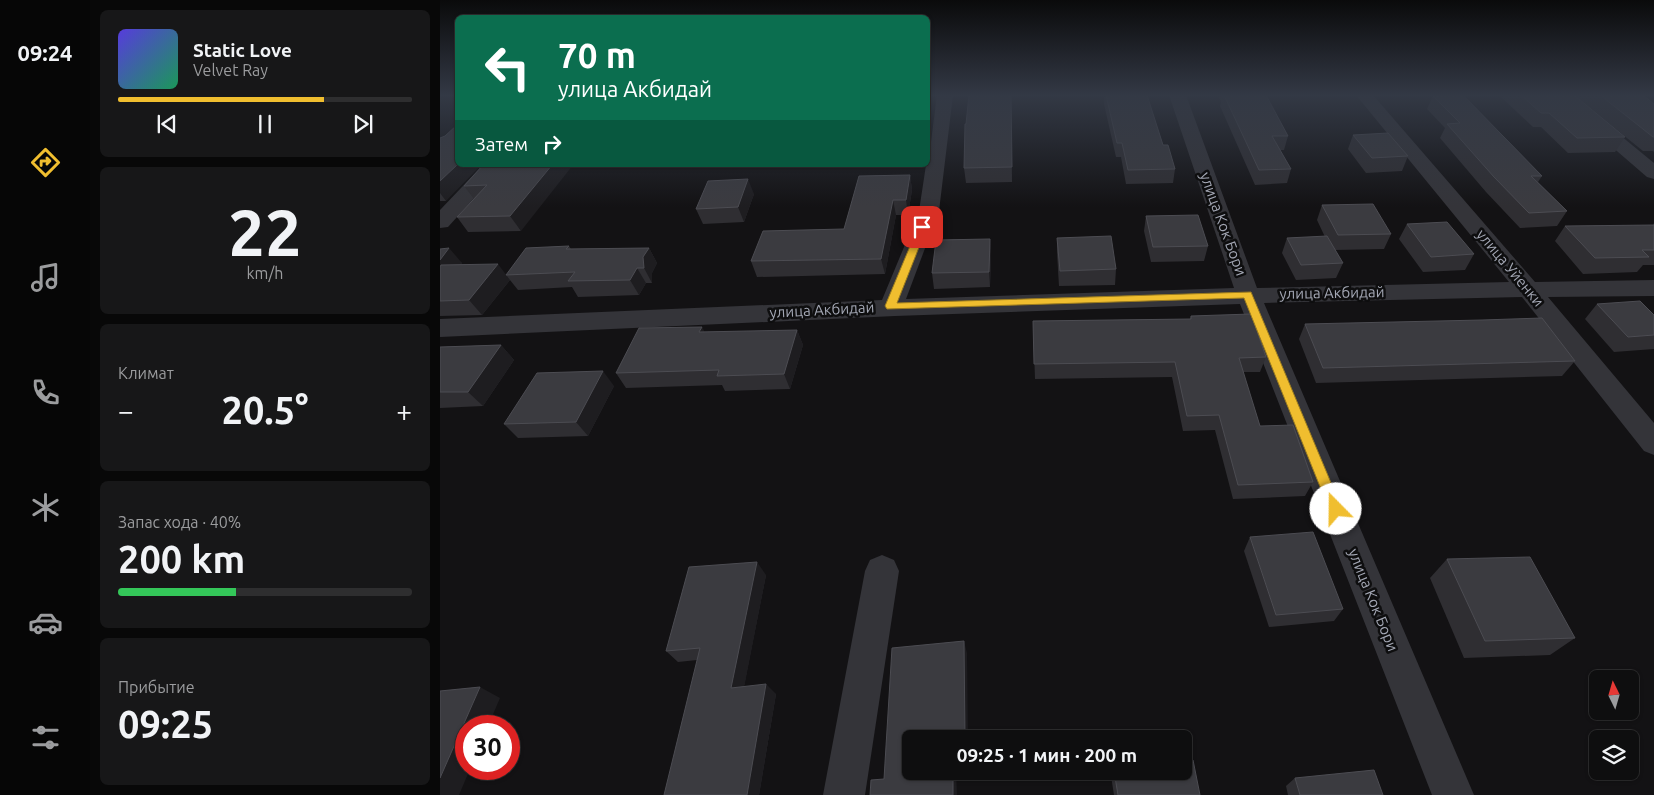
<!DOCTYPE html>
<html lang="ru">
<head>
<meta charset="utf-8">
<style>
  body { margin:0; font-family:Ubuntu,sans-serif; background:#171718; color:#f1f3f6; height:100vh; display:flex; flex-direction:column; font-size:19px; white-space:nowrap }
  * { box-sizing:border-box; margin:0 }
  p { font-size:16px; color:#9b9c9e }
  .icon { flex:none; width:28px; height:28px; fill:none; stroke:currentColor; stroke-width:2; stroke-linecap:round; stroke-linejoin:round }
  .map { position:relative; flex:1; overflow:hidden }
  .drawer { display:flex; flex-direction:column; gap:10px; padding:10px; background:#080808; width:350px }
  .drawer>* { flex:none }
  .top-card { position:absolute; left:15px; top:15px; width:475px; height:152px; border-radius:8px; box-shadow:0 1px 4px #0004,0 0 0 1px #2e2e2f; background:#0b6e4f; color:#fff; overflow:hidden }
  .needle { width:32px; rotate:355deg }
  .fabs { position:absolute; left:1149px; top:670px; display:grid; gap:10px }
  .fabs a { display:grid; place-items:center; width:50px; height:50px; border-radius:8px; background:#0e0e0f; box-shadow:0 1px 4px #0004,0 0 0 1px #2e2e2f; font-size:25px }
  .speed { position:absolute; left:15px; top:715px; display:flex; gap:10px; font-size:25px; font-weight:700; text-align:center }
  .speed>* { display:grid; place-content:center; width:65px; height:65px; border-radius:50%; background:#0e0e0f; box-shadow:0 1px 4px #0004,0 0 0 1px #2e2e2f; line-height:1 }
  .speed .limit { border:8px solid #d22; background:#fff; color:#111 }
  .pin { position:absolute; display:grid; place-items:center; width:42px; height:42px; color:#fff; margin:-21px; border-radius:10px; box-shadow:0 2px 8px #0006 }
  .me { position:absolute; width:55px; margin:-28px; rotate:338deg; stroke-linejoin:round; filter:drop-shadow(0 0 4px #0008) }
  .turn { display:flex; align-items:center; gap:18px; height:105px; padding:0 20px; font-size:22px }
  .turn .icon { width:65px; height:65px; stroke-width:2.5 }
  .turn b { display:block; font-size:35px; line-height:42px }
  .then { display:flex; align-items:center; height:48px; padding:0 20px; background:#0003; gap:10px; font-size:19px }
  .big { font-size:38px; font-weight:700; line-height:1.1 }
  .drawer .widget { flex:1; display:flex; flex-direction:column; justify-content:center; gap:8px; min-width:0; padding:0 18px; border-radius:8px; background:#171718 }
  .drawer .dial { align-items:center; gap:0 }
  .dial b { font-size:65px; line-height:1 }
  .song { display:flex; align-items:center; gap:15px }
  .cover { width:60px; height:60px; border-radius:8px; background:linear-gradient(135deg,hsl(250 70% 55%),hsl(150 70% 35%)) }
  .played { height:5px; border-radius:2px; background:linear-gradient(90deg,#f0be2f 70%,#2e2e2f 70%) }
  .keys { display:flex; justify-content:space-around; direction:ltr }
  .heat { display:flex; justify-content:space-between; align-items:center; font-size:28px; direction:ltr }
  .charge { height:8px; border-radius:4px; background:linear-gradient(90deg,#34c759 40%,#2e2e2f 0) }
  .trip { position:absolute; left:462px; top:730px; width:290px; height:50px; border-radius:8px; background:#0e0e0f; box-shadow:0 1px 4px #0004,0 0 0 1px #2e2e2f; font-weight:700; line-height:50px; text-align:center }
  main { display:flex; flex:1; min-height:0 }
  .menu { display:flex; flex-direction:column; width:90px; justify-content:space-around; align-items:center; background:#060606; color:#9b9c9e }
  .menu .icon { width:35px; height:35px }
  .menu .current { color:#f0be2f }
  .menu b { font-size:22px; color:#f1f3f6 }
  .map>svg:first-child { display:block }
  .lines { fill:none; stroke-linecap:round; stroke-linejoin:round }
  .minor { fill:#343439; fill-rule:evenodd }
  .wall { fill:#2f2e32 }
  .shaded-wall { fill:#1e1d20 }
  .building { fill:#3b3b40; stroke:#4c4c52 }
  .route { fill:#f0be2f; stroke:#9c7c1f }
  .labels { text-anchor:middle; stroke-width:5; stroke-linejoin:round; paint-order:stroke }
  .street-label { font-size:15px; fill:#a4a8b5; stroke:#0e0e0f }
</style>
</head>
<body>
<main>
<nav class="menu">
<b>09:24</b>
<svg class="icon current" aria-label="directions" viewBox="0 0 24 24"><path d="M12 3l9 9-9 9-9-9zM9 14v-3h6M13 9l2 2-2 2"/></svg>
<svg class="icon" aria-label="music" viewBox="0 0 24 24"><path d="M9 18V5l10-2v13"/><circle cx="6" cy="18" r="3"/><circle cx="16" cy="16" r="3"/></svg>
<svg class="icon" aria-label="phone" viewBox="0 0 24 24"><path d="M5 4h4l2 5-3 2q2 4 5 5l2-3 5 2v4C11 20 4 13 5 4z"/></svg>
<svg class="icon" aria-label="climate" viewBox="0 0 24 24"><path d="M12 3v18M4 7l16 10M4 17L20 7"/></svg>
<svg class="icon" aria-label="car" viewBox="0 0 24 24"><path d="M5 17H2v-5l4-1 3-4h7l3 4 3 1v5h-3M9 17h6M6 11h13"/><circle cx="7" cy="17" r="2"/><circle cx="17" cy="17" r="2"/></svg>
<svg class="icon" aria-label="filters" viewBox="0 0 24 24"><path d="M4 7h16M4 17h16"/><circle cx="9" cy="7" r="2"/><circle cx="15" cy="17" r="2"/></svg>
</nav>
<section class="drawer">
<div class="widget">
<div class="song"><i class="cover"></i><div><b>Static Love</b><p>Velvet Ray</p></div></div>
<div class="played"></div>
<div class="keys"><svg class="icon" aria-label="previous" viewBox="0 0 24 24"><path d="M18 5L8 12l10 7zM5 5v14"/></svg><svg class="icon" aria-label="pause" viewBox="0 0 24 24"><path d="M8 5v14M16 5v14"/></svg><svg class="icon" aria-label="next" viewBox="0 0 24 24"><path d="M6 5l10 7-10 7zM19 5v14"/></svg></div>
</div>
<div class="widget dial"><b>22</b><p>km/h</p></div>
<div class="widget"><p>Климат</p>
<div class="heat"><a>−</a><b class="big">20.5°</b><a>+</a></div>
</div>
<div class="widget"><p>Запас хода · 40%</p><b class="big">200 km</b><div class="charge"></div></div>
<div class="widget"><p>Прибытие</p><b class="big">09:25</b></div>
</section>
<div class="map">
<svg width="1214" height="795" viewBox="0 0 1214 795">
  <rect width="100%" height="100%" fill="#131214"/>
  <g class="lines">
    <g class="minor">
      <polygon points="497,95 513,95 499,211 466,299 794,288 729,95 746,95 817,288 1069,282 916,95 933,95 1095,282 1214,280 1214,296 1108,297 1214,423 1214,455 1204,451 1082,297 824,303 1034,795 992,795 800,304 455,316 0,337 0,319 442,300 479,211 486,165 488,165"/>
      <polygon points="1112,95 1131,95 1214,163 1214,179 1207,177"/>
      <polygon points="43,165 64,165 8,227 0,228 0,210"/>
      <polygon points="442,555 454,560 459,571 425,795 383,795 425,571 430,560"/>
    </g>
  </g>
  <g class="wall">
    <polygon points="571,95 572,182 526,183 524,168 526,124"/>
    <polygon points="664,95 707,95 723,145 735,169 733,183 686,184 681,157 676,157 664,104"/>
    <polygon points="778,95 826,95 848,136 844,150 840,150 851,169 847,183 815,185 780,106 781,102"/>
    <polygon points="1059,95 1134,95 1185,137 1175,152 1128,153 1101,127 1093,127"/>
    <polygon points="1134,95 1203,95 1214,104 1214,152 1213,151 1203,151"/>
    <polygon points="993,96 1102,176 1098,182 1127,211 1117,226 1080,228 1046,192 1000,138 1005,128 987,109"/>
    <polygon points="913,135 968,156 962,171 926,173 908,149"/>
    <polygon points="5,136 6,201 0,201 0,138"/>
    <polygon points="43,165 81,231 28,232 17,217 34,199 24,186"/>
    <polygon points="470,175 472,190 468,215 456,215 445,274 317,277 311,261 404,229"/>
    <polygon points="314,194 304,222 263,224 256,209"/>
    <polygon points="882,205 951,234 944,249 895,250 903,263 896,278 856,280 842,253 847,238 885,237 877,220"/>
    <polygon points="706,216 768,246 764,261 711,262 704,231"/>
    <polygon points="1214,223 1214,265 1203,265 1197,272 1143,274 1115,241 1125,226 1213,225"/>
    <polygon points="967,224 1034,254 1025,270 983,272 959,239"/>
    <polygon points="617,238 676,269 675,285 619,286 617,253"/>
    <polygon points="550,239 551,254 550,287 494,289 492,273"/>
    <polygon points="129,246 131,249 209,248 217,263 212,273 212,283 206,283 199,295 138,297 132,287 78,290 70,280 42,315 0,316 0,249 22,263 20,265 66,275"/>
    <polygon points="1157,304 1214,315 1214,349 1174,352 1145,319"/>
    <polygon points="751,316 826,357 820,372 803,372 820,426 873,482 865,496 793,499 775,430 743,431 732,377 595,379 593,321 750,319"/>
    <polygon points="865,324 1135,361 1122,376 876,383 859,339"/>
    <polygon points="357,330 363,345 350,389 285,391 282,385 186,388 176,373 264,332"/>
    <polygon points="61,345 74,360 43,406 0,408 0,347"/>
    <polygon points="174,386 148,436 78,438 64,424"/>
    <polygon points="810,537 903,609 894,621 829,627 804,551"/>
    <polygon points="1007,559 1135,638 1110,655 1024,658 990,578"/>
    <polygon points="326,575 304,686 336,694 319,795 257,660 238,662 226,651"/>
    <polygon points="673,771 744,771 760,795 674,795 671,776"/>
    <polygon points="855,778 943,795 848,795 846,786"/>
  </g>
  <g class="shaded-wall">
    <polygon points="18,164 18,165 41,165 6,201 0,193 0,181"/>
    <polygon points="112,165 133,165 81,231 70,216"/>
    <polygon points="470,175 472,190 468,215 466,200"/>
    <polygon points="308,179 314,194 304,222 298,207"/>
    <polygon points="453,200 456,215 445,274 441,259"/>
    <polygon points="550,239 551,254 550,287 549,272"/>
    <polygon points="9,248 22,263 0,291 0,260"/>
    <polygon points="209,248 217,263 212,273 212,283 204,268 203,257"/>
    <polygon points="58,264 70,280 42,315 29,300"/>
    <polygon points="197,268 206,283 199,295 190,280"/>
    <polygon points="262,327 270,342 259,332"/>
    <polygon points="357,330 363,345 350,389 344,374"/>
    <polygon points="61,345 74,360 43,406 28,392"/>
    <polygon points="163,371 174,386 148,436 136,422"/>
    <polygon points="317,562 326,575 302,698 291,688"/>
    <polygon points="524,641 527,653 528,739 525,739"/>
    <polygon points="326,684 336,694 319,795 307,795"/>
    <polygon points="40,687 60,698 48,726 26,726 26,769 30,769 19,795 0,795 0,778"/>
    <polygon points="513,771 516,771 517,795 513,795"/>
  </g>
  <g class="building">
    <polygon points="529,95 571,95 572,167 524,168 525,124 526,124"/>
    <polygon points="666,95 707,95 723,145 728,145 735,169 688,170 682,143 677,143"/>
    <polygon points="784,95 826,95 848,136 832,136 851,169 819,170"/>
    <polygon points="1023,95 1102,176 1091,176 1127,211 1089,213 1054,177 1007,124 1020,123 993,96"/>
    <polygon points="1081,95 1134,95 1185,137 1137,138 1109,113 1101,113"/>
    <polygon points="1160,95 1203,95 1214,104 1214,137 1213,137"/>
    <polygon points="18,124 18,164 0,181 0,138 5,136"/>
    <polygon points="948,133 968,156 932,158 913,135"/>
    <polygon points="43,165 112,165 70,216 17,217 47,185 24,186"/>
    <polygon points="470,175 466,200 453,200 441,259 311,261 323,231 404,229 419,176"/>
    <polygon points="308,179 298,207 256,209 268,181"/>
    <polygon points="933,204 951,234 898,235 882,205"/>
    <polygon points="758,215 768,246 713,247 706,216"/>
    <polygon points="1007,222 1034,254 991,257 967,224"/>
    <polygon points="1214,225 1214,250 1202,250 1209,257 1155,258 1125,226"/>
    <polygon points="671,236 676,269 620,271 617,238"/>
    <polygon points="887,236 903,263 861,265 847,238"/>
    <polygon points="550,239 549,272 492,273 496,240"/>
    <polygon points="129,246 126,249 209,248 203,257 204,268 197,268 190,280 128,281 135,272 66,275 86,248"/>
    <polygon points="9,248 0,260 0,249"/>
    <polygon points="58,264 29,300 0,301 0,267 1,265"/>
    <polygon points="1200,301 1214,315 1214,335 1188,337 1157,304"/>
    <polygon points="811,314 826,357 799,358 820,426 853,425 873,482 798,485 779,415 747,416 735,362 594,364 593,321 751,319 751,316"/>
    <polygon points="1102,318 1135,361 883,368 865,324 1042,320"/>
    <polygon points="262,327 259,332 357,330 344,374 277,376 279,370 176,373 199,328"/>
    <polygon points="61,345 28,392 0,392 0,347"/>
    <polygon points="163,371 136,422 64,424 97,373"/>
    <polygon points="873,532 903,609 836,615 810,537"/>
    <polygon points="1090,557 1135,638 1045,641 1007,559"/>
    <polygon points="317,562 291,688 326,684 307,795 224,795 260,648 226,651 249,567"/>
    <polygon points="524,641 525,739 471,739 471,771 513,771 513,795 430,795 431,780 444,779 452,648"/>
    <polygon points="40,687 0,778 0,691"/>
    <polygon points="753,760 760,795 678,795 674,771 744,771 744,761"/>
    <polygon points="934,770 943,795 860,795 855,778"/>
  </g>
  <linearGradient id="sky" x2="0" y2="1"><stop stop-color="#0a0a0b"/><stop offset="0.46" stop-color="#333945"/><stop offset="1" stop-color="#333945" stop-opacity="0"/></linearGradient>
  <rect width="1214" height="207" fill="url(#sky)"/>
  <polygon class="route" points="482,224 487,227 457,303 811,292 902,509 900,513 896,514 891,513 889,509 804,298 447,309 445,306 478,227"/>
  <g class="labels">
    <g class="street-label">
      <text transform="translate(783 224) rotate(70)" y="5">улица Кок Бори</text>
      <text transform="translate(1070 268) rotate(50)" y="5">улица Уйенки</text>
      <text transform="translate(892 293) rotate(-1)" y="5">улица Акбидай</text>
      <text transform="translate(382 310) rotate(-3)" y="5">улица Акбидай</text>
      <text transform="translate(933 600) rotate(68)" y="5">улица Кок Бори</text>
    </g>
  </g>
</svg>
<div class="fabs">
<a><svg class="needle" viewBox="-14 -14 28 28"><path d="M0-13l5 13h-10z" fill="#e53935"/><path d="M0 13l5-13h-10z" fill="#9b9c9e"/></svg></a>
<a><svg class="icon" aria-label="layers" viewBox="0 0 24 24"><path d="M12 4l9 5-9 5-9-5zM3 14l9 5 9-5"/></svg></a>
</div>
<div class="speed"><div class="limit">30</div></div>
<div class="pin" style="left:482px;top:227px;background:#d93025"><svg class="icon" aria-label="arrive" viewBox="0 0 24 24"><path d="M6 21V4h12l-3 4 3 4H6"/></svg></div>
<svg class="me" style="left:896px;top:509px" viewBox="-20 -20 40 40"><circle r="19" fill="#fff"/><path d="M0-13L10 11 0 6-10 11z" fill="#f0be2f"/></svg>
<div class="trip">09:25 · 1 мин · 200 m</div>
<div class="top-card">
<div class="turn"><svg class="icon" aria-label="left" viewBox="0 0 24 24"><path d="M17 20v-9H6M10 6l-5 5 5 5"/></svg><div><b>70 m</b>улица Акбидай</div></div>
<div class="then">Затем<svg class="icon" aria-label="right" viewBox="0 0 24 24"><path d="M7 20v-9h11M14 6l5 5-5 5"/></svg></div>
</div>
</div>
</main>
</body>
</html>
